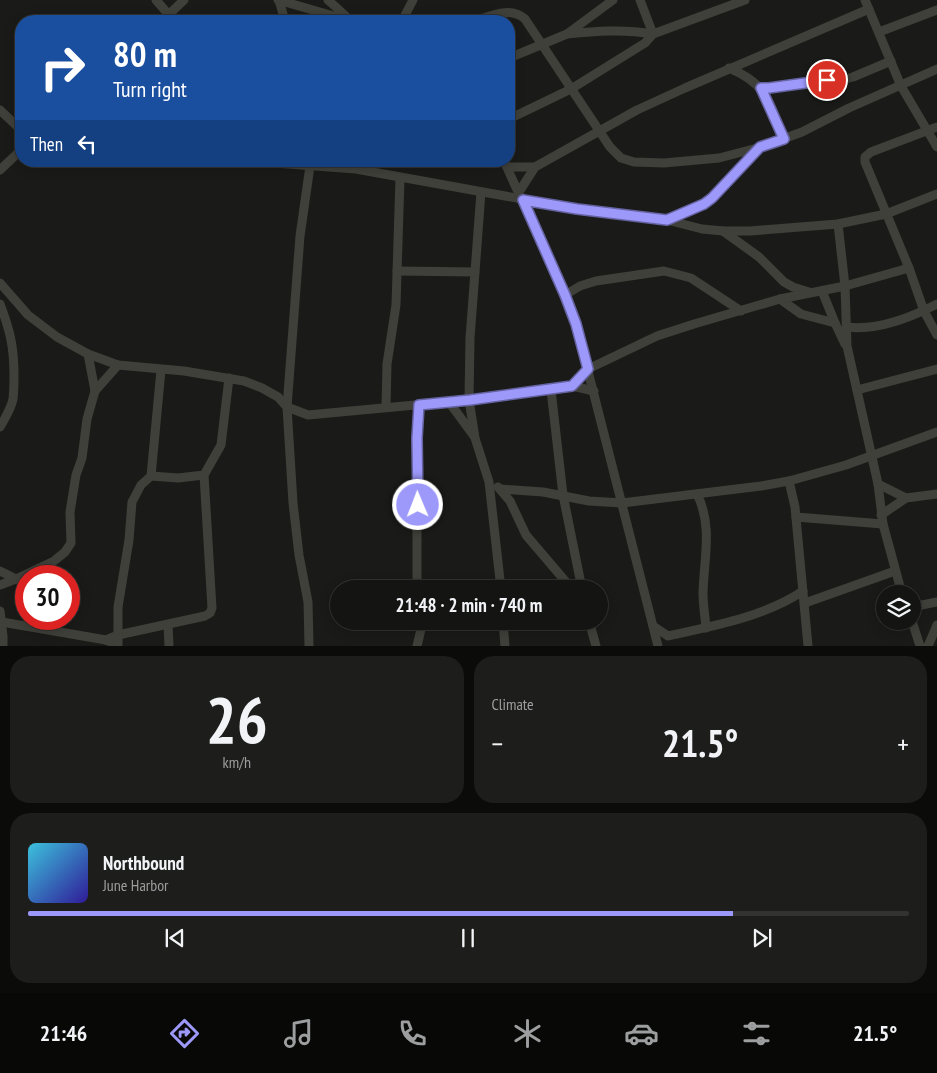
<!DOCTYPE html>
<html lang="en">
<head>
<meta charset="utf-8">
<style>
  body { margin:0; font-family:"PT Sans Narrow",sans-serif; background:#1d1d1b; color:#f1f3f6; height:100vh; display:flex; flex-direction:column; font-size:19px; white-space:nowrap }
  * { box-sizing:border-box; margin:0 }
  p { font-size:16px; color:#9d9e9f }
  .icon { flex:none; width:28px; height:28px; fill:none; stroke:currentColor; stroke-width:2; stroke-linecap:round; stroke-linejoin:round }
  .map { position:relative; height:646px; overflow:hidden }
  .panel { display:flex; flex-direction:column; gap:10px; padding:10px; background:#0b0b0a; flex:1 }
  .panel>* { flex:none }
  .banner { position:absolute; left:15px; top:15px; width:500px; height:152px; border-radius:20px; box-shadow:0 2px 12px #0003,0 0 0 1px #333332; background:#1a4fa0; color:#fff; overflow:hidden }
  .buttons { position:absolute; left:876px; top:585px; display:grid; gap:10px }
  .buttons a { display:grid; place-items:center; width:45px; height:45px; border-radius:50%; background:#141412; box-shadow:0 2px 12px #0003,0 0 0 1px #333332; font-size:25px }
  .speed { position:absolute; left:15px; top:565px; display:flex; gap:10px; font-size:25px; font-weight:700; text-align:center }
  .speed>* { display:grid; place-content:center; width:65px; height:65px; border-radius:50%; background:#141412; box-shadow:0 2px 12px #0003,0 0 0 1px #333332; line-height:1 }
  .speed .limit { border:8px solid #d22; background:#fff; color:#111 }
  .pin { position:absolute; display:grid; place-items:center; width:42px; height:42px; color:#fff; margin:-21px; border:2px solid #fff; border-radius:50%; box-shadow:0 1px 5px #0007 }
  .me { position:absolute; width:55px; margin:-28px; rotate:359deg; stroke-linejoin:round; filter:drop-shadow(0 0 4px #0008) }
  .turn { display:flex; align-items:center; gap:18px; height:105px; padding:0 15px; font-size:22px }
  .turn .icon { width:65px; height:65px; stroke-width:2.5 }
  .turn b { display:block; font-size:35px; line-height:42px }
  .then { display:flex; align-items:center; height:48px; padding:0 15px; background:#0003; gap:10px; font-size:19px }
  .big { font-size:38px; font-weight:700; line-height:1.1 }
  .panel .widget { flex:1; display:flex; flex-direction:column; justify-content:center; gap:8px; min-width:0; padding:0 18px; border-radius:20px; background:#1d1d1b }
  .panel .dial { align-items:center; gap:0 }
  .dial b { font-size:65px; line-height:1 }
  .song { display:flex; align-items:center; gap:15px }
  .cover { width:60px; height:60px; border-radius:8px; background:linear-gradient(135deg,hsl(190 70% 55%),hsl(250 70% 35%)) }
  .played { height:5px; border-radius:2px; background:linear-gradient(90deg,#9d99fa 80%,#333332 80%) }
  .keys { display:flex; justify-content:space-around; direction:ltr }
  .heat { display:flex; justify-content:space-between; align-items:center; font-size:28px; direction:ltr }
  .panel .tiles { flex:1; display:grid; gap:10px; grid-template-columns:1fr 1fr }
  .widget:last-child { grid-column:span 2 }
  .trip { position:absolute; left:330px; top:580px; width:278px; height:50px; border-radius:25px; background:#141412; box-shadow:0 2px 12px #0003,0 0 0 1px #333332; font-weight:700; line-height:50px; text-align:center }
  .menu { display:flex; height:80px; justify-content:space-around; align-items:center; background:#080807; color:#9d9e9f }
  .menu .icon { width:35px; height:35px }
  .menu .on { color:#9d99fa }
  .menu b { font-size:22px; color:#f1f3f6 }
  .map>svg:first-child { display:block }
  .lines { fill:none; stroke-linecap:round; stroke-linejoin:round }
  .minor { stroke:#3f4039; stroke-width:9 }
  .route-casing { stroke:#6663a2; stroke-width:12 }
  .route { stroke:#9d99fa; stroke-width:9 }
</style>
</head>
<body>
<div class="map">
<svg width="937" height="646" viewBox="0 0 937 646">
  <rect width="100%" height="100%" fill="#1a1b18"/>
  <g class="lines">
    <g class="minor">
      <polyline points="156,0 169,15 180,21"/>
      <polyline points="278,0 351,21"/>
      <polyline points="279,0 285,21"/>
      <polyline points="328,0 350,20"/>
      <polyline points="640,0 653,34"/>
      <polyline points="865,0 901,86 937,147"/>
      <polyline points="162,21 184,0"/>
      <polyline points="402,21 413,0"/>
      <path d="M474,21c17,-5 36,-15 51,-2l85,128 11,11 13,4 30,1 55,-5 42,-11 41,-15 47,-24 88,-39"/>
      <polyline points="879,32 937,10"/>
      <path d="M567,34c29,-3 57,-5 86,0"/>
      <polyline points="509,58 567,34 613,0"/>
      <path d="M729,68c39,16 41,36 55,71"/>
      <polyline points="761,88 769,88 807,82 842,80 853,77 891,61"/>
      <polyline points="0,110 21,130"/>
      <polyline points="509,119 571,89 645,43 653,34 745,0"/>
      <polyline points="937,127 871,152 865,157 865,162 909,268 924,311 937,335"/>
      <polyline points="249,161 356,169 577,209 667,220 702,229 723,231 750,231 838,224 886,214 937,194"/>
      <polyline points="504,161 565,295 576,324 658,646"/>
      <polyline points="508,167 535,167"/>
      <polyline points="0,170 21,150"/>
      <polyline points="481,192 470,338 469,400 475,438 489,482 501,589"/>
      <polyline points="519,192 535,167 637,110 685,88 869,9"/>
      <polyline points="667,220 704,203 713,198 760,148"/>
      <polyline points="838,224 845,286 847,346 878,484 883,524 902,594"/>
      <polyline points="723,231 759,257 784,282 793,287 809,292"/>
      <polyline points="397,271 475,272"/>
      <polyline points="0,283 28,315 57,337 88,354 118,365 184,371 244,381 262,388 278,397 287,407 308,415 469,400 572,386 594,391"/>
      <polyline points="822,291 835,323 845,344"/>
      <polyline points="565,295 580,286 596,281 664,271 691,278 741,311"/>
      <polyline points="780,299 801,314 835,323"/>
      <path d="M0,304c10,26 14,43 14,71 0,8 0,16 -1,24 -2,10 -8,19 -13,28"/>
      <path d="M847,327c30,4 63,-9 90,-23"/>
      <polyline points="572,386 588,369 657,336 694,324 780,299 845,286 909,268"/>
      <polyline points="551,390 563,495 582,589"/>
      <polyline points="857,390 937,369"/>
      <polyline points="95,391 118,365"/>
      <polyline points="449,402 474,436"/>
      <polyline points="386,407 387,364 396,305 400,178"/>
      <polyline points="151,476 178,478 204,475 221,445 229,378"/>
      <polyline points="789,481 795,507 808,646"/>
      <polyline points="878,484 906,498"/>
      <polyline points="498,487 510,501 526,535 572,589"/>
      <polyline points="500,489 543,492 589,501 622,503 761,486 789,481 846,465 937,432"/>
      <path d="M697,494c16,32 7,64 6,99 0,11 2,23 3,35"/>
      <polyline points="881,515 906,498 937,494"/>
      <polyline points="796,517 883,524"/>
      <polyline points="0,571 16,579"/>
      <polyline points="0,585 16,579 54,561 65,552 71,543 70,512 76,475 82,458 87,419 95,391 88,354"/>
      <polyline points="417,589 417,438 419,405"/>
      <polyline points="805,603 895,571"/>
      <polyline points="912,607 937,602"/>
      <polyline points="0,611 3,636 3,646"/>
      <polyline points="503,621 505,646"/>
      <polyline points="589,621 596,646"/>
      <polyline points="912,621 920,646"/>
      <polyline points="2,622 106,640 111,642"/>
      <polyline points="168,625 169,646"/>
      <path d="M653,626l15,10c45,-10 96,-19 135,-45"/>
      <polyline points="106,640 118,635 205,616 210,613 212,608 204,475"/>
      <polyline points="118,646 118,607 129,540 132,502 141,485 151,476 161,370"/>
      <polyline points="309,646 308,602 299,555 293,503 287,407 300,236 310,166"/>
      <polyline points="417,646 422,625 421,621"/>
      <polyline points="928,646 937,625"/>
    </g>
  </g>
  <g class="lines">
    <g class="route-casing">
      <polyline id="route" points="418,505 417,438 419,405 470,400 572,386 588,369 576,324 565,295 523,200 577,209 667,220 704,204 712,198 760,147 784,139 761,88 769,88 827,80"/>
    </g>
    <use href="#route" class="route"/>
  </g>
</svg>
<div class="buttons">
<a><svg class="icon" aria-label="layers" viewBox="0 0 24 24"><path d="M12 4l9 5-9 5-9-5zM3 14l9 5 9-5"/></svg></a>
</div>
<div class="speed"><div class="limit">30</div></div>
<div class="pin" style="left:827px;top:80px;background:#d93025"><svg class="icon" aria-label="arrive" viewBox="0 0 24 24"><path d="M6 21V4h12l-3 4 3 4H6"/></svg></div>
<svg class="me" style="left:418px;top:505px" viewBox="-20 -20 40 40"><circle r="17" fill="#9d99fa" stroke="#fff" stroke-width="3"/><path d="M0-11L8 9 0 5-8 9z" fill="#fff"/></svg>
<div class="trip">21:48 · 2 min · 740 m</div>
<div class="banner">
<div class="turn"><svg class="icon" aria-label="right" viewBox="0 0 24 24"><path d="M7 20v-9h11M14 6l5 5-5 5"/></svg><div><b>80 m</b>Turn right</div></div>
<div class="then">Then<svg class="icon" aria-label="left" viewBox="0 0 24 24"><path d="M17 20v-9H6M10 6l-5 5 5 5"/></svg></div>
</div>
</div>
<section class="panel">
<div class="tiles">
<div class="widget dial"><b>26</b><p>km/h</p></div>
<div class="widget"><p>Climate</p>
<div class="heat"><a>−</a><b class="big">21.5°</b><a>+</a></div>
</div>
<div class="widget">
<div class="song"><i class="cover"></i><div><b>Northbound</b><p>June Harbor</p></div></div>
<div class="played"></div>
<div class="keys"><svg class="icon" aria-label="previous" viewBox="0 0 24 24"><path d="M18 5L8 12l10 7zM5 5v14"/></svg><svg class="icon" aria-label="pause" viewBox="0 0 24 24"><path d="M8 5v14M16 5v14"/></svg><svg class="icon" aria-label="next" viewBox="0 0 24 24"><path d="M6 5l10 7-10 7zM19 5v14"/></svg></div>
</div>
</div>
</section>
<nav class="menu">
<b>21:46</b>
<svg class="icon on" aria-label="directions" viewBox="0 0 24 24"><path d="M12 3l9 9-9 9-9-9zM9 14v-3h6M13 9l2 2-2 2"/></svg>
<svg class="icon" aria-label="music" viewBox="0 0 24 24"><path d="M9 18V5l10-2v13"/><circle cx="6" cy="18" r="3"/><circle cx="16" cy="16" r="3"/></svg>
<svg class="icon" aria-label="phone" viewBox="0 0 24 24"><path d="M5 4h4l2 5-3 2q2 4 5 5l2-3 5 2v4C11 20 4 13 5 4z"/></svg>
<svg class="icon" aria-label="climate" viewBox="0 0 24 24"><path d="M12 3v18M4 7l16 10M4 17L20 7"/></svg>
<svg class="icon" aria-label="car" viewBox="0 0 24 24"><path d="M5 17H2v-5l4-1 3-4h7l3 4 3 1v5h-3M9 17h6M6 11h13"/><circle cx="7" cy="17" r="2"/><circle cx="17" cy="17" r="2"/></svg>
<svg class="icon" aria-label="filters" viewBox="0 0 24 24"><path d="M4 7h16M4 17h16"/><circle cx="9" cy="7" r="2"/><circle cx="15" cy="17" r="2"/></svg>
<b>21.5°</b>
</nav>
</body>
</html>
